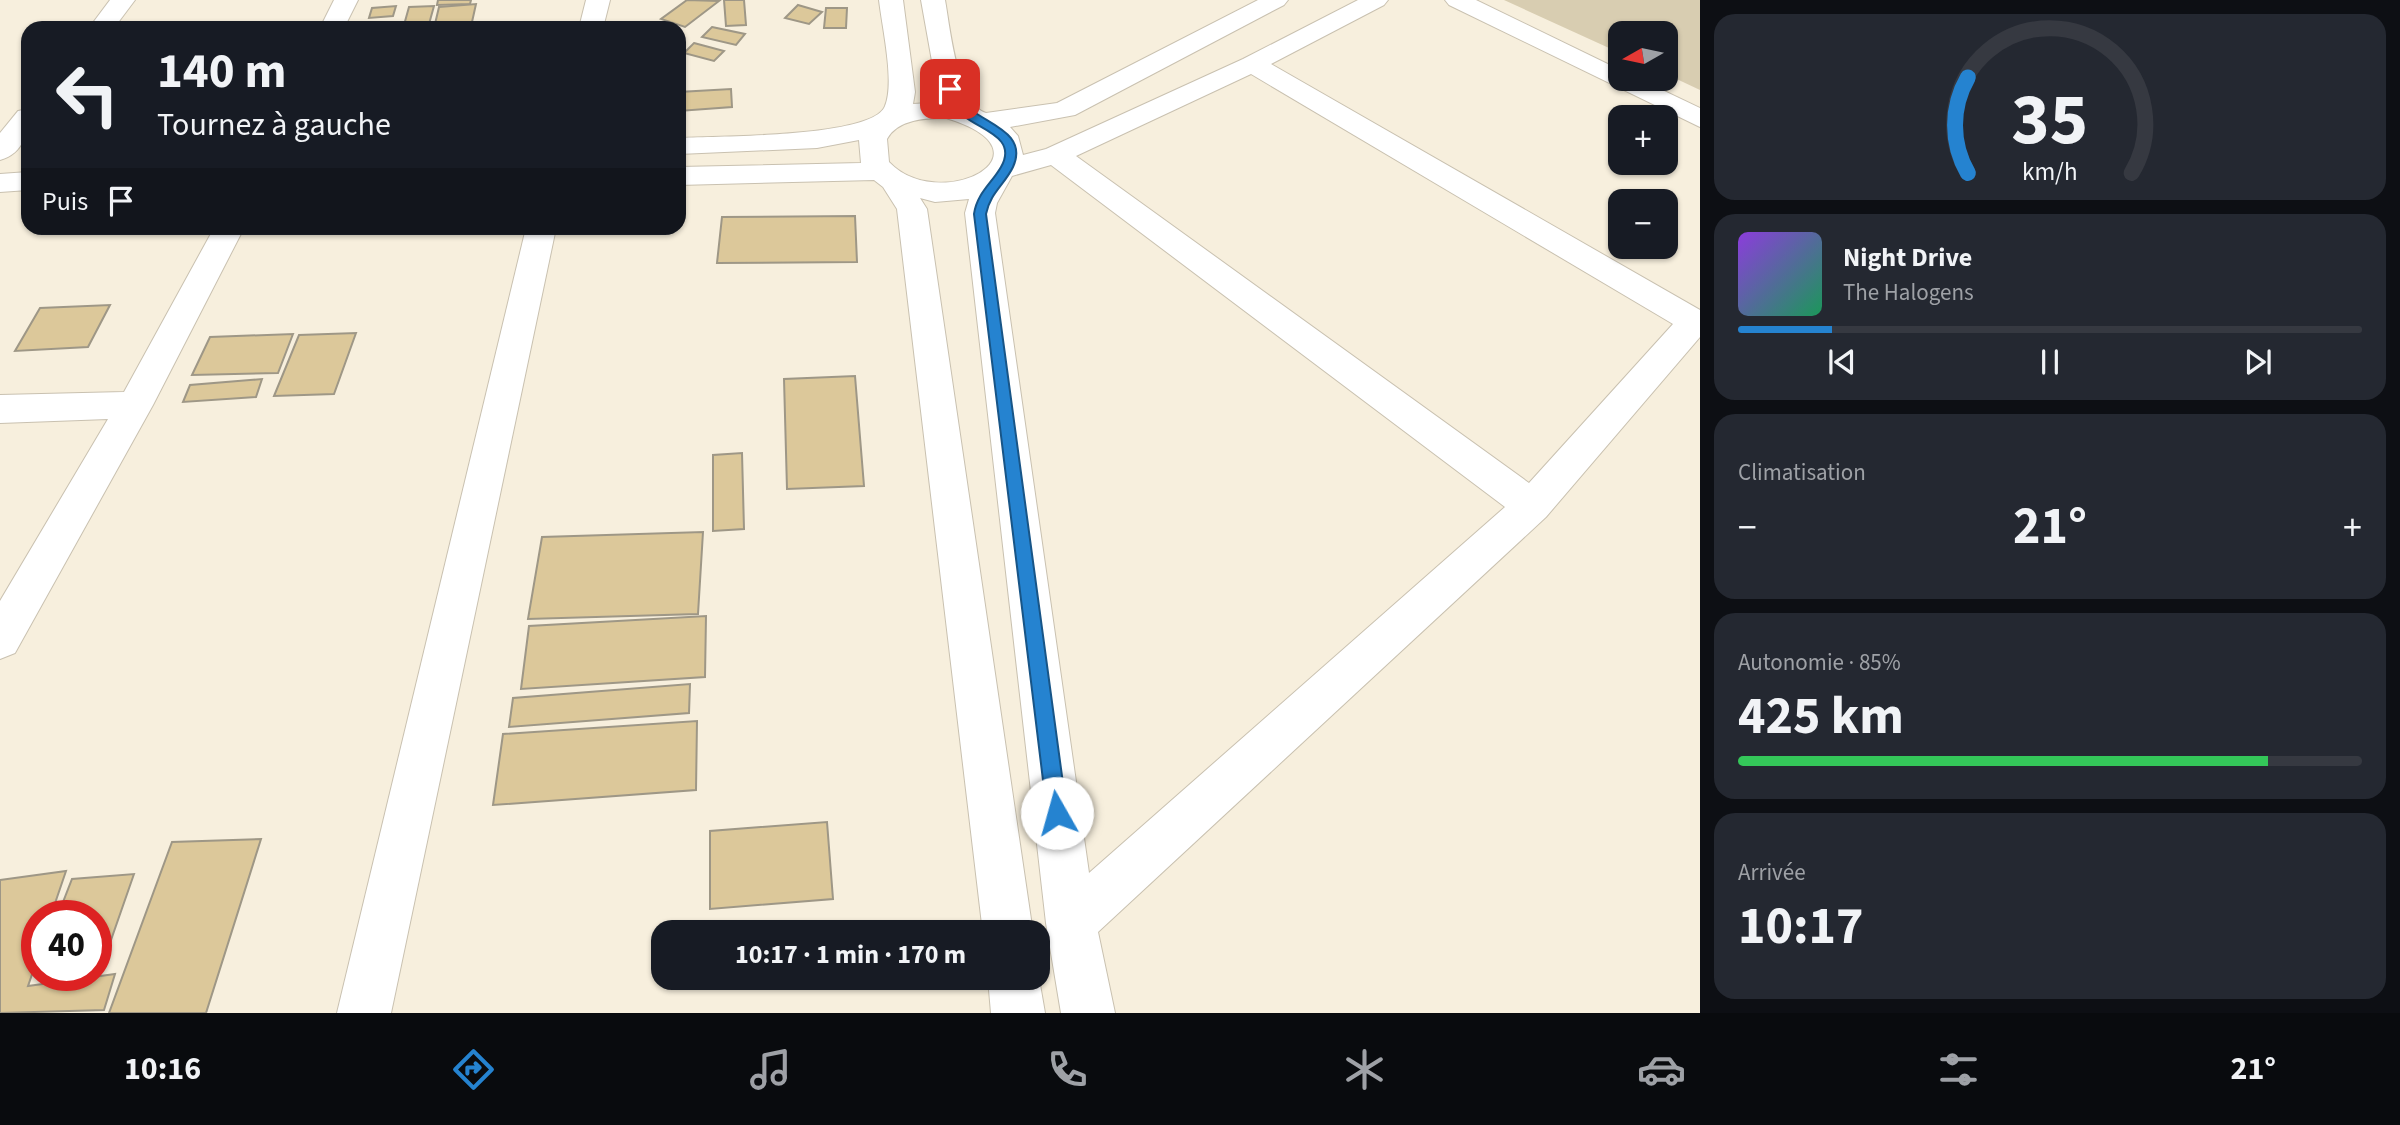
<!DOCTYPE html>
<html lang="fr">
<head>
<meta charset="utf-8">
<style>
  body { margin:0; font-family:"Source Sans 3",sans-serif; background:#242831; color:#f1f3f6; height:100vh; display:flex; flex-direction:column; font-size:26px; white-space:nowrap }
  * { box-sizing:border-box; margin:0 }
  p { font-size:23px; color:#9ea1a6 }
  .icon { flex:none; width:38px; height:38px; fill:none; stroke:currentColor; stroke-width:2; stroke-linecap:round; stroke-linejoin:round }
  .map { position:relative; flex:1; overflow:hidden }
  .details { display:flex; flex-direction:column; gap:14px; padding:14px; background:#0d0f14; width:700px }
  .details>* { flex:none }
  .hud { position:absolute; left:21px; top:21px; width:665px; height:214px; border-radius:21px; box-shadow:0 2px 5px #0004; background:#171b24; color:#f1f3f6; overflow:hidden }
  .needle { width:46px; rotate:261deg }
  .controls { position:absolute; left:1608px; top:21px; display:grid; gap:14px }
  .controls a { display:grid; place-items:center; width:70px; height:70px; border-radius:14px; background:#171b24; box-shadow:0 2px 5px #0004; font-size:35px }
  .speed { position:absolute; left:21px; top:900px; display:flex; gap:14px; font-size:35px; font-weight:700; text-align:center }
  .speed>* { display:grid; place-content:center; width:91px; height:91px; border-radius:50%; background:#171b24; box-shadow:0 2px 5px #0004; line-height:1 }
  .speed .limit { border:10px solid #d22; background:#fff; color:#111 }
  .pin { position:absolute; display:grid; place-items:center; width:60px; height:60px; color:#fff; margin:-30px; border-radius:14px; box-shadow:0 4px 10px #0006 }
  .me { position:absolute; width:77px; margin:-38px; rotate:353deg; stroke-linejoin:round; filter:drop-shadow(0 0 5px #0008) }
  .turn { display:flex; align-items:center; gap:24px; height:147px; padding:0 21px; font-size:32px }
  .turn .icon { width:91px; height:91px; stroke-width:2.5 }
  .turn b { display:block; font-size:49px; line-height:60px }
  .then { display:flex; align-items:center; height:66px; padding:0 21px; background:#0003; gap:14px; font-size:26px }
  .big { font-size:52px; font-weight:700; line-height:1.1 }
  .details .card { flex:1; display:flex; flex-direction:column; justify-content:center; gap:10px; min-width:0; padding:0 24px; border-radius:21px; background:#242831 }
  .details .dial { align-items:center; gap:0 }
  .dial svg { height:182px; overflow:visible; fill:none; stroke:#363941; stroke-width:7; stroke-linecap:round; text-anchor:middle }
  .dial text { fill:#f1f3f6; stroke:none }
  .song { display:flex; align-items:center; gap:21px }
  .cover { width:84px; height:84px; border-radius:10px; background:linear-gradient(135deg,hsl(270 70% 55%),hsl(150 70% 35%)) }
  .played { height:7px; border-radius:4px; background:linear-gradient(90deg,#2583d0 15%,#363941 15%) }
  .keys { display:flex; justify-content:space-around; direction:ltr }
  .heat { display:flex; justify-content:space-between; align-items:center; font-size:38px; direction:ltr }
  .charge { height:10px; border-radius:5px; background:linear-gradient(90deg,#34c759 85%,#363941 0) }
  .trip { position:absolute; left:651px; top:920px; width:399px; height:70px; border-radius:21px; background:#171b24; box-shadow:0 2px 5px #0004; font-weight:700; line-height:70px; text-align:center }
  .tabs { display:flex; height:112px; justify-content:space-around; align-items:center; background:#090b0e; color:#9ea1a6 }
  .tabs .icon { width:49px; height:49px }
  .tabs .current { color:#2583d0 }
  .tabs b { font-size:32px; color:#f1f3f6 }
  main { display:flex; flex:1; min-height:0 }
  .map>svg:first-child { display:block }
  .green { fill:#d8cdb1 }
  .building { fill:#dcc89a; stroke:#9e9786; stroke-width:2 }
  .lines { fill:none; stroke-linecap:round; stroke-linejoin:round }
  .minor-casing { stroke:#c9c1b0; stroke-width:2 }
  .minor { fill:#fff; fill-rule:evenodd }
  .route { fill:#2583d0; stroke:#185587; stroke-width:2 }
</style>
</head>
<body>
<main>
<div class="map">
<svg width="1700" height="1013" viewBox="0 0 1700 1013">
  <rect width="100%" height="100%" fill="#f7efdd"/>
  <polygon class="green" points="1504,0 1700,0 1700,90 1666,74 1666,33 1620,33 1620,53"/>
  <g class="building">
    <polygon points="438,0 471,0 470,4 437,5"/>
    <polygon points="687,0 719,1 685,27 661,19"/>
    <polygon points="724,0 744,0 746,25 726,26"/>
    <polygon points="476,4 472,22 435,24 439,7"/>
    <polygon points="798,5 822,12 809,24 785,18"/>
    <polygon points="396,6 393,16 369,18 372,8"/>
    <polygon points="434,6 429,24 404,25 409,7"/>
    <polygon points="826,8 847,8 846,28 824,28"/>
    <polygon points="712,27 745,34 736,45 702,37"/>
    <polygon points="694,43 724,51 714,61 684,53"/>
    <polygon points="731,89 732,107 679,111 679,92"/>
    <polygon points="855,216 857,262 717,263 722,217"/>
    <polygon points="110,305 88,347 15,351 40,308"/>
    <polygon points="356,333 334,394 274,396 299,335"/>
    <polygon points="293,334 278,373 192,375 210,337"/>
    <polygon points="855,376 864,486 787,489 784,379"/>
    <polygon points="262,379 256,397 183,402 190,385"/>
    <polygon points="742,453 744,529 713,531 713,455"/>
    <polygon points="703,532 698,614 528,619 542,537"/>
    <polygon points="706,616 705,677 521,689 529,626"/>
    <polygon points="690,684 689,713 509,727 513,698"/>
    <polygon points="697,721 696,790 493,805 503,734"/>
    <polygon points="827,822 833,899 710,909 710,831"/>
    <polygon points="261,839 206,1013 109,1013 172,842"/>
    <polygon points="66,871 51,915 37,915 37,960 28,986 115,974 104,1010 0,1013 0,880"/>
    <polygon points="134,874 104,960 96,961 96,915 58,915 72,879"/>
  </g>
  <g class="lines">
    <g class="minor-casing">
      <g id="minor">
        <polygon points="110,0 135,0 114,28 89,28"/>
        <polygon points="334,0 358,0 344,28 320,28"/>
        <polygon points="586,0 610,0 603,28 579,28"/>
        <path d="M879,0h24l12,92 -2,12 33,-2 -9,-13 -16,-89h24c5,27 12,104 41,113l71,-10 201,-103h30l-4,5 -209,110 -65,12 8,9 5,19 23,-6 197,-90 115,-59h30l-4,5 -113,59 429,246v27l-154,180 -448,415 17,81h-54l-15,-90 -81,-710 4,-14 -34,3 -15,-4 7,11 106,724h-50l-86,-724 -14,-22 -9,-7 -195,5v-18l182,-4 -2,-23 -42,8 -138,6v-16c35,-2 194,0 206,-32 10,-24 -3,-79 -6,-106zM1251,74l422,250 -144,159 -453,-327zM946,118c115,35 -7,97 -57,44l-2,-23c11,-20 39,-21 59,-21zM1051,165l454,342 -416,366 -94,-660 2,-10 15,-27z"/>
        <polygon points="1445,0 1476,0 1620,70 1620,79 1639,79 1700,108 1700,127 1449,5"/>
        <path d="M28,109c0,22 -3,44 -28,51v-27l18,-22z"/>
        <polygon points="28,172 28,190 0,192 0,174"/>
        <polygon points="214,228 244,228 153,405 15,653 0,659 0,601 108,419 0,423 0,395 124,392"/>
        <polygon points="526,228 556,228 391,1013 337,1013"/>
        <polygon points="1038,973 1045,1013 991,1013 988,978 1038,978"/>
      </g>
    </g>
    <use href="#minor" class="minor"/>
  </g>
  <path class="route" d="M946,87h8c6,8 12,20 20,25 20,14 53,24 39,55 -8,17 -23,26 -27,47l81,599 -3,7 -7,3 -7,-3 -3,-7 -73,-599c3,-21 18,-31 27,-47 17,-30 -21,-37 -37,-51 -7,-6 -13,-18 -19,-27z"/>
</svg>
<div class="controls">
<a><svg class="needle" viewBox="-14 -14 28 28"><path d="M0-13l5 13h-10z" fill="#e53935"/><path d="M0 13l5-13h-10z" fill="#9ea1a6"/></svg></a>
<a>+</a>
<a>−</a>
</div>
<div class="speed"><div class="limit">40</div></div>
<div class="pin" style="left:950px;top:89px;background:#d93025"><svg class="icon" aria-label="arrive" viewBox="0 0 24 24"><path d="M6 21V4h12l-3 4 3 4H6"/></svg></div>
<svg class="me" style="left:1057px;top:813px" viewBox="-20 -20 40 40"><circle r="19" fill="#fff"/><path d="M0-13L10 11 0 6-10 11z" fill="#2583d0"/></svg>
<div class="trip">10:17 · 1 min · 170 m</div>
<div class="hud">
<div class="turn"><svg class="icon" aria-label="left" viewBox="0 0 24 24"><path d="M17 20v-9H6M10 6l-5 5 5 5"/></svg><div><b>140 m</b>Tournez à gauche</div></div>
<div class="then">Puis<svg class="icon" aria-label="arrive" viewBox="0 0 24 24"><path d="M6 21V4h12l-3 4 3 4H6"/></svg></div>
</div>
</div>
<section class="details">
<div class="card dial"><svg viewBox="0 0 100 80">
<path d="M14 69A42 42 0 1 1 86 69"/>
<path d="M14 69A42 42 0 0 1 14 27" stroke="#2583d0"/>
<text x="50" y="56" font-size="32" font-weight="700">35</text>
<text x="50" y="72" font-size="11">km/h</text>
</svg></div>
<div class="card">
<div class="song"><i class="cover"></i><div><b>Night Drive</b><p>The Halogens</p></div></div>
<div class="played"></div>
<div class="keys"><svg class="icon" aria-label="previous" viewBox="0 0 24 24"><path d="M18 5L8 12l10 7zM5 5v14"/></svg><svg class="icon" aria-label="pause" viewBox="0 0 24 24"><path d="M8 5v14M16 5v14"/></svg><svg class="icon" aria-label="next" viewBox="0 0 24 24"><path d="M6 5l10 7-10 7zM19 5v14"/></svg></div>
</div>
<div class="card"><p>Climatisation</p>
<div class="heat"><a>−</a><b class="big">21°</b><a>+</a></div>
</div>
<div class="card"><p>Autonomie · 85%</p><b class="big">425 km</b><div class="charge"></div></div>
<div class="card"><p>Arrivée</p><b class="big">10:17</b></div>
</section>
</main>
<nav class="tabs">
<b>10:16</b>
<svg class="icon current" aria-label="directions" viewBox="0 0 24 24"><path d="M12 3l9 9-9 9-9-9zM9 14v-3h6M13 9l2 2-2 2"/></svg>
<svg class="icon" aria-label="music" viewBox="0 0 24 24"><path d="M9 18V5l10-2v13"/><circle cx="6" cy="18" r="3"/><circle cx="16" cy="16" r="3"/></svg>
<svg class="icon" aria-label="phone" viewBox="0 0 24 24"><path d="M5 4h4l2 5-3 2q2 4 5 5l2-3 5 2v4C11 20 4 13 5 4z"/></svg>
<svg class="icon" aria-label="climate" viewBox="0 0 24 24"><path d="M12 3v18M4 7l16 10M4 17L20 7"/></svg>
<svg class="icon" aria-label="car" viewBox="0 0 24 24"><path d="M5 17H2v-5l4-1 3-4h7l3 4 3 1v5h-3M9 17h6M6 11h13"/><circle cx="7" cy="17" r="2"/><circle cx="17" cy="17" r="2"/></svg>
<svg class="icon" aria-label="filters" viewBox="0 0 24 24"><path d="M4 7h16M4 17h16"/><circle cx="9" cy="7" r="2"/><circle cx="15" cy="17" r="2"/></svg>
<b>21°</b>
</nav>
</body>
</html>
